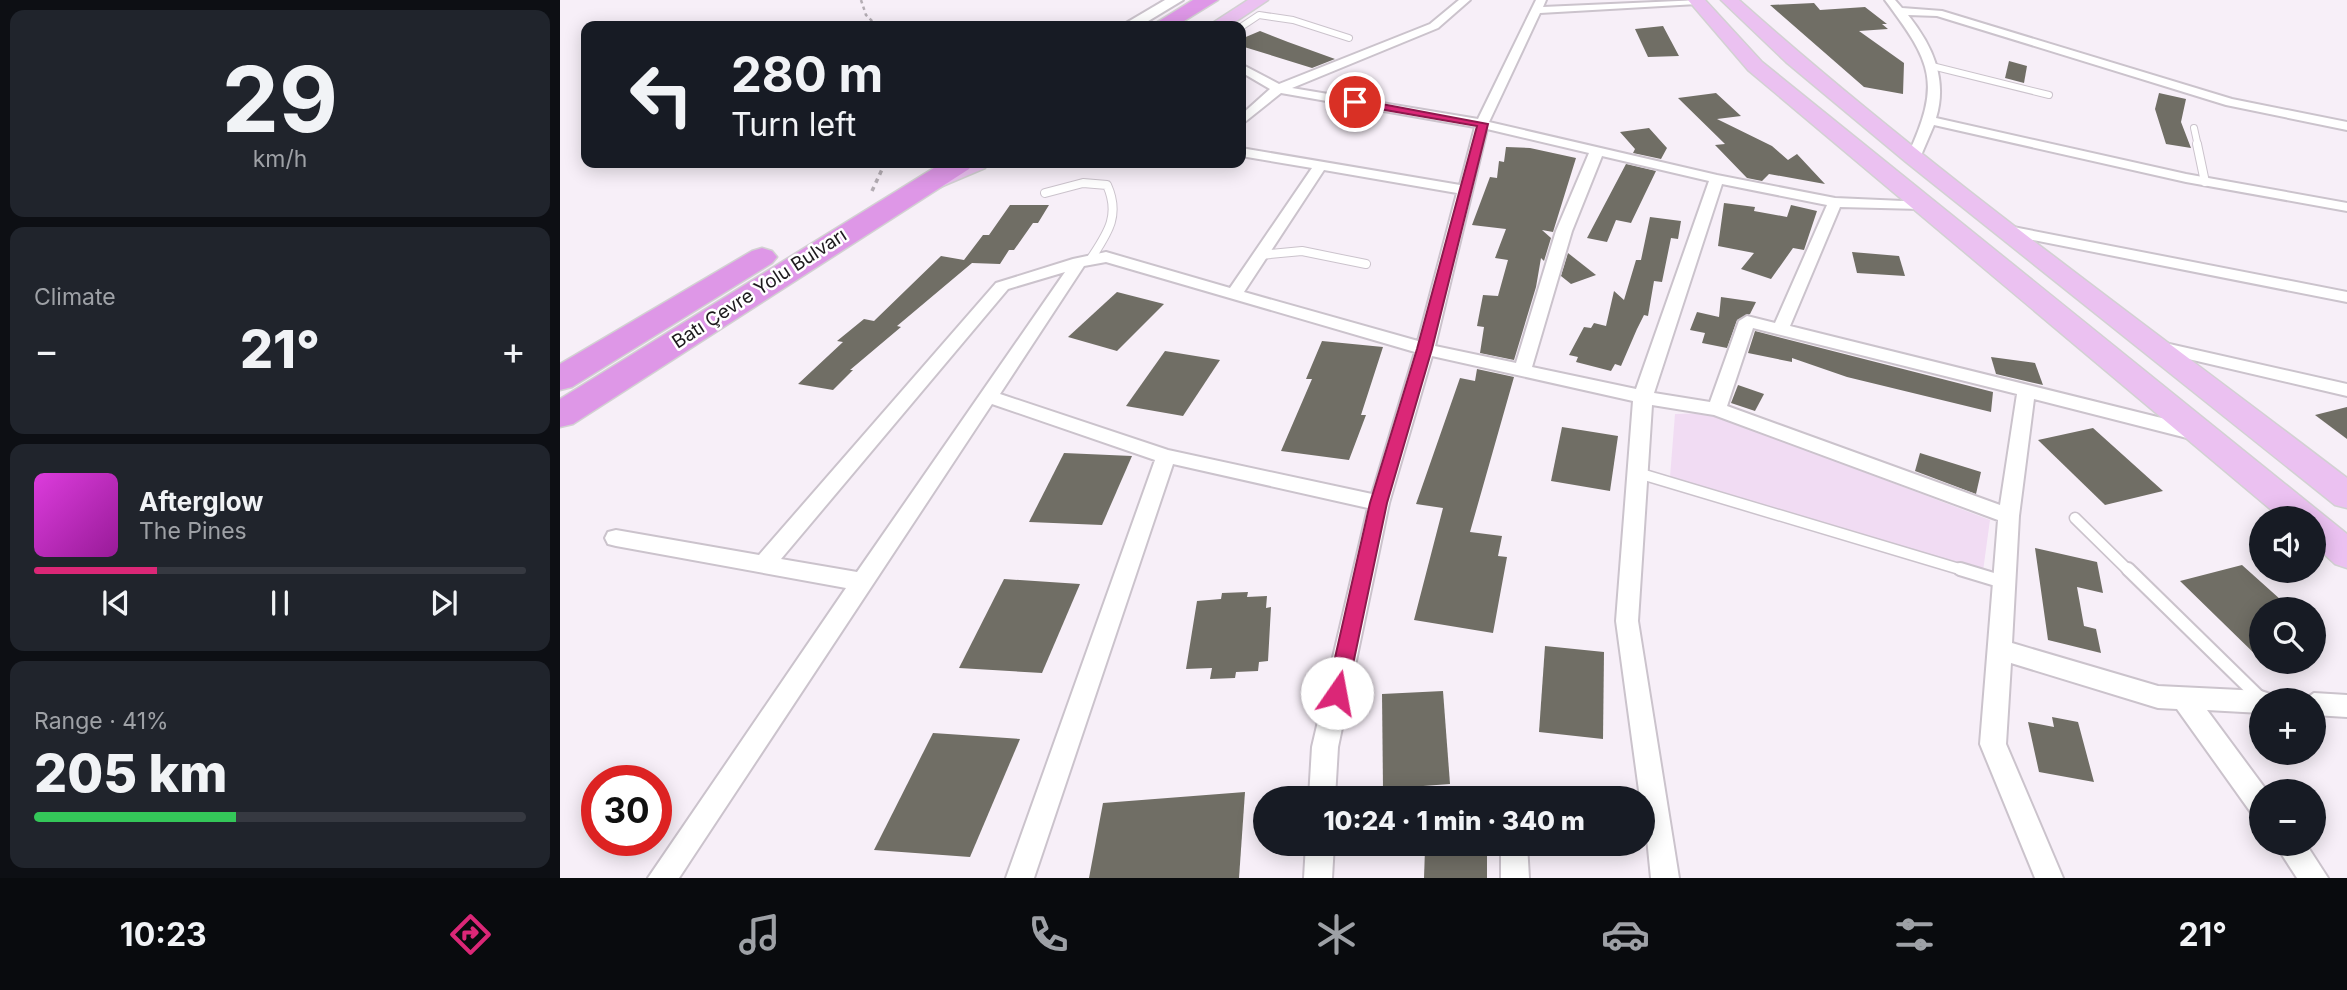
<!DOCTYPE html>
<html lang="en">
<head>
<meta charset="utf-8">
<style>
  body { margin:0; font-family:Inter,sans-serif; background:#20242c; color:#f1f3f6; height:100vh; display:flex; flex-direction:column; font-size:26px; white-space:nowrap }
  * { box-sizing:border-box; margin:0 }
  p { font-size:23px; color:#9ea1a6 }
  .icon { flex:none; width:38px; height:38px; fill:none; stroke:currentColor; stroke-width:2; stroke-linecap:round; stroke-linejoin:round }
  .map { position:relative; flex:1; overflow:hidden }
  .sheet { display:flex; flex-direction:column; gap:10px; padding:10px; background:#0d0f14; width:560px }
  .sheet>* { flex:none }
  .top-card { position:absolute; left:21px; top:21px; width:665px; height:147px; border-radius:14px; box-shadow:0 4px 18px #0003; background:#171b24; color:#f1f3f6; overflow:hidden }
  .fabs { position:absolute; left:1689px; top:506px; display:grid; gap:14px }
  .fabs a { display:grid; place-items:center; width:77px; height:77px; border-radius:50%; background:#171b24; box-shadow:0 4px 18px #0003; font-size:35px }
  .speed { position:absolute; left:21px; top:765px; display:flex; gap:14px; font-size:35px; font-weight:700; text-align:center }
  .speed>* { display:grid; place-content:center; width:91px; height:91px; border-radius:50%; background:#171b24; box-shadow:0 4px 18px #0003; line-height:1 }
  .speed .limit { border:10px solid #d22; background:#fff; color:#111 }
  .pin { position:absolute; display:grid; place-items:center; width:60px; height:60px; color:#fff; margin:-30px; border:4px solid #fff; border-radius:50%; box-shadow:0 2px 7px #0007 }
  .me { position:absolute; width:77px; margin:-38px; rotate:12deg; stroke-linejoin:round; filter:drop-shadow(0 0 5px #0008) }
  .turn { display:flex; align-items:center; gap:24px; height:147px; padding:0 35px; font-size:32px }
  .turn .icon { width:91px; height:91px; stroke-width:2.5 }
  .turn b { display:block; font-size:49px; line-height:60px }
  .big { font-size:52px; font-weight:800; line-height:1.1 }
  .sheet .tile { flex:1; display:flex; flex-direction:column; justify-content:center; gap:10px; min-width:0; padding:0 24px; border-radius:14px; background:#20242c }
  .sheet .dial { align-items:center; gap:0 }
  .dial b { font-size:91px; line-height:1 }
  .song { display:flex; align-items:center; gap:21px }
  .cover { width:84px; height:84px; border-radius:10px; background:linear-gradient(135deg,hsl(300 70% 55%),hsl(300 70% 35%)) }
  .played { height:7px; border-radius:4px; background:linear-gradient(90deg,#db2777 25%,#363941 25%) }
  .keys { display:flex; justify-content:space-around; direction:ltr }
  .heat { display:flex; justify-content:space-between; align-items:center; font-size:38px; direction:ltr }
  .charge { height:10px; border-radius:5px; background:linear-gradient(90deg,#34c759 41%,#363941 0) }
  .trip { position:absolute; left:693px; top:786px; width:402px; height:70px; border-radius:35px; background:#171b24; box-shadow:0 4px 18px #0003; font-weight:800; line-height:70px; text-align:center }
  .tab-bar { display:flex; height:112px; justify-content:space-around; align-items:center; background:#090b0e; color:#9ea1a6 }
  .tab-bar .icon { width:49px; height:49px }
  .tab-bar .selected { color:#db2777 }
  .tab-bar b { font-size:32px; color:#f1f3f6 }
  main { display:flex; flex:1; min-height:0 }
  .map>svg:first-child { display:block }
  .green { fill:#f1dcf3 }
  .building { fill:#706e65 }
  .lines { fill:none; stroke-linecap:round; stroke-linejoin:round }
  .lane-far3-casing { stroke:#cbc3cc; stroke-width:8 }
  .lane-far2-casing { stroke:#cbc3cc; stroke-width:10 }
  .lane-far1-casing { stroke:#cbc3cc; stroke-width:13 }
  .lane-casing { stroke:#cbc3cc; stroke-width:16 }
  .street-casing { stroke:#cbc3cc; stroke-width:4 }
  .secondary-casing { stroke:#cbc3cc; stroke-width:4 }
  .primary-casing { stroke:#d2d1d2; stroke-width:3 }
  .highway-casing { stroke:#d2d1d2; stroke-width:3 }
  .path-far1 { stroke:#b4adb4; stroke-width:2.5; stroke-dasharray:3.5 3.5; stroke-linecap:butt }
  .path { stroke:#b4adb4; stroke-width:3.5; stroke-dasharray:4.5 4.5; stroke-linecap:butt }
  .lane-far3 { stroke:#fff; stroke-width:6 }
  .lane-far2 { stroke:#fff; stroke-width:8 }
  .lane-far1 { stroke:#fff; stroke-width:10 }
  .lane { stroke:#fff; stroke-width:12 }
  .street { fill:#fff; fill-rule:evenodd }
  .secondary { fill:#fff; fill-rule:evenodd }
  .primary { fill:#ebc1f1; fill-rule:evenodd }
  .highway { fill:#de97e7; fill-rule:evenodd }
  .route { fill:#db2777; stroke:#8e194d; stroke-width:2 }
  .labels { text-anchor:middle; stroke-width:5; stroke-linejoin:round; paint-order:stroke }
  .street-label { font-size:19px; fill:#1d1a1d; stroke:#fff }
</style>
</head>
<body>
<main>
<section class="sheet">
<div class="tile dial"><b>29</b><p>km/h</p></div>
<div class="tile"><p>Climate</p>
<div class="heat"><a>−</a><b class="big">21°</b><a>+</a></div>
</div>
<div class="tile">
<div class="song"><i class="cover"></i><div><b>Afterglow</b><p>The Pines</p></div></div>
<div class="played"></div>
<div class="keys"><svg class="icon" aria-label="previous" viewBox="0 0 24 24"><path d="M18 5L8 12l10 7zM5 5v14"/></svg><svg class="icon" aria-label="pause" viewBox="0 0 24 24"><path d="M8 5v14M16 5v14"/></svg><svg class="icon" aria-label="next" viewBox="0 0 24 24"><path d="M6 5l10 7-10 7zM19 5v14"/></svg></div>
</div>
<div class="tile"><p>Range · 41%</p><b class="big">205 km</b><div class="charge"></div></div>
</section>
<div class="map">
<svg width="1787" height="878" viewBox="0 0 1787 878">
  <rect width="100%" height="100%" fill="#f7eff8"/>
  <polygon class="green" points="1149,413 1430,520 1423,571 1110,477 1115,414"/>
  <g class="building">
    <polygon points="1254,3 1260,10 1305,7 1327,24 1322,24 1328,29 1299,31 1344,63 1343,94 1304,87 1210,5"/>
    <polygon points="1103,26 1119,56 1088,57 1075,29"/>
    <polygon points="700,31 728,42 775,59 752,68 681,46 681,39"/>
    <polygon points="1449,61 1467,66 1464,83 1445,78"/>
    <polygon points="1156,93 1181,116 1157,119 1212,146 1228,160 1237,154 1265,184 1209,174 1202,181 1187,178 1155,145 1165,144 1118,98"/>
    <polygon points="1599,93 1626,99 1621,122 1631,148 1606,144 1595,109"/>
    <polygon points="1089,128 1107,148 1101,159 1073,153 1075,149 1060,132"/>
    <polygon points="946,147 970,148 1016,158 993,232 982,230 991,238 984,261 981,258 976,287 954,360 920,353 924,327 917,326 923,295 938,296 948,260 935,258 946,229 912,225 930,177 937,178 939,161 944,162"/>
    <polygon points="1066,164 1096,171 1071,223 1056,220 1047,242 1027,238"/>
    <polygon points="1164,203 1195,207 1194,211 1227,217 1231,205 1257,211 1244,250 1233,248 1211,279 1181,269 1194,253 1158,246"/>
    <polygon points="450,205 489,205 478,223 473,223 454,250 449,250 440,264 412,263 337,326 341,327 290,370 293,370 273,390 238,384 283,342 277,341 304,319 314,321 381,256 404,260 423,235 429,235"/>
    <polygon points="1090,217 1121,221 1118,239 1111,238 1102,282 1094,281 1088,316 1084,315 1077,329 1061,366 1055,364 1051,371 1016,362 1018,357 1009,355 1024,327 1031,328 1034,323 1046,326 1054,291 1064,300 1076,260 1081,260"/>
    <polygon points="1292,252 1339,256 1345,276 1297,273"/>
    <polygon points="1008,253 1036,275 1011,284 1001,276"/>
    <polygon points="557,292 604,304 557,351 508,337"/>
    <polygon points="1161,297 1196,302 1190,314 1177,320 1167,348 1142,343 1145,333 1130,330 1137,312 1159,317"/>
    <polygon points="1195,331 1433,392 1431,412 1287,377 1232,358 1232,362 1188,353"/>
    <polygon points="762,341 823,347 801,415 806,415 789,460 721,451 752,379 746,379"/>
    <polygon points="605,351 660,360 623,416 566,406"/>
    <polygon points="1431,357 1475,363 1483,385 1436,374"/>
    <polygon points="917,369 954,377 910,532 942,536 938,556 947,557 933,633 854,620 883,508 856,504 900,378 915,381"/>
    <polygon points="1178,385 1204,394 1195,411 1171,403"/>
    <polygon points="1787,407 1787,439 1755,415"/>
    <polygon points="1002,427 1058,436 1050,491 991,481"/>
    <polygon points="1533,428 1603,491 1545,505 1478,440"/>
    <polygon points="504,453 572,456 542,525 469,522"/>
    <polygon points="1360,453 1421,472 1416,494 1355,471"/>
    <polygon points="1475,548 1537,562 1543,593 1517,587 1524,626 1536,629 1541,653 1488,640"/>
    <polygon points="1682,565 1731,609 1701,609 1701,660 1620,581"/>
    <polygon points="444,579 520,584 482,673 399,668"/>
    <polygon points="688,592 687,597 707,596 706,608 711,607 708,661 699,662 698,671 676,672 675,678 650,679 652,668 626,669 637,601 661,599 662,593"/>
    <polygon points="985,646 1044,652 1043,739 979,732"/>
    <polygon points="883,691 890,784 823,789 822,694"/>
    <polygon points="1492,717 1518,722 1534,782 1479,772 1468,722 1494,727"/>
    <polygon points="373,733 460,739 410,857 314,850"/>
    <polygon points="685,792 679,878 529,878 543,803"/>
    <polygon points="865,849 927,851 927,878 864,878"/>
  </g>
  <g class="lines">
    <g class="lane-far3-casing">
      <g id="lane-far3">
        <polyline points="681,27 699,15 733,20 789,38"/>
        <polyline points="1372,66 1489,95"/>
        <polyline points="1634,128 1638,146"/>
      </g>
    </g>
    <g class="lane-far2-casing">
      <g id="lane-far2">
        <polyline points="1637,144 1645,182"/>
        <path d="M485,193l38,-10 24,2c14,31 0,49 -17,75"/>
        <polyline points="700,255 742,251 806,264"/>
      </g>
    </g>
    <g class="lane-far1-casing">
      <g id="lane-far1">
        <polyline points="1078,473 1406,571"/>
        <polyline points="1515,518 1569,571"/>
      </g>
    </g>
    <g class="lane-casing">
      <g id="lane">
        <polyline points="1400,569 1443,582"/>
        <polyline points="1568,569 1702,700"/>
      </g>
    </g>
    <g class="street-casing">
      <g id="street">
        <path d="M899,0h11l-32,28 -146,60 186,31 58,-119h10l-3,7 158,-7 -4,4 -157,9 -51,109 228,53 118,23 91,4 2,3 -7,4 -81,-2 -50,119 416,103 3,5 -3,5 -7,2 -165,-42 -15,117 -7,127 146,43 103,5 9,3 2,6h-11v13l-54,-3 60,81h-6v27l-9,-4 -75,-105 -19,-1 -147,-45 -5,81 57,134h-28l-55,-134 18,-224 -284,-105 -62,-10 -14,216 41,257h-28l-8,-80h-3l-24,-177 17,-220 -201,-45 -43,147 -51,244 -3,51h-26l3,-51 56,-239 -195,-44 -139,414h-28l149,-418 -163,-56 -313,474h-31l198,-290 -230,-42 -8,-2 -3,-6 3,-6 8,-2 143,25 237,-272 77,-24 33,-7 124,36 82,-120 -71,-12v-8l219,37 15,-58 -194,-34 -40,32v-10l29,-26 -29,-17v-8l38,20 151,-60zM927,129l102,24 -33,78 -40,132 -81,-17zM1042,156l107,25 -73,208 -104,-22 40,-136zM764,170l133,23 -39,148 -174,-49zM1162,184l105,21 -52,118 -28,-7 -8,5 -29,81 -56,-9zM546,262l309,90 -43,142 -204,-44 -168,-56 84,-128zM505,272l-208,300 -76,-13 227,-270zM1193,328l264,66 -17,111 -273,-99z"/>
        <path d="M1325,0h10l7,8 40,3 290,88 115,23v8l-121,-25 -289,-89 -29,-1c24,30 40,64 28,103l250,56 161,29v8l-161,-29 -252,-57 -15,35h-10l-2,-3c35,-75 25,-94 -22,-157z"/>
        <polygon points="1448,226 1787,292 1787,302 1443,234 1440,231"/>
        <polygon points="1596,341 1787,384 1787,396 1590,350 1587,346"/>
        <polygon points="1754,693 1787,695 1787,717 1754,715 1754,700 1744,700"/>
        <polygon points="746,844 774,844 772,878 744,878"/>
        <polygon points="941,844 967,844 969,878 941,878"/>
        <polygon points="1715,844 1746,844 1768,878 1737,878"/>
      </g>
    </g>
    <g class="secondary-casing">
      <polygon id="secondary" points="605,0 623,0 580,26 561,26"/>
    </g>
    <g class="primary-casing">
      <g id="primary">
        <polygon points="688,0 708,0 669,26 648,26"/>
        <polygon points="1128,0 1145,0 1202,62 1787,534 1787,568 1775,564 1754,545 1754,518 1721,518 1188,70"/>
        <path d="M1161,0h18c192,171 404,322 608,478v30l-12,-3 -429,-343 -120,-100z"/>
        <polygon points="399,163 428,163 425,168 373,190 362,183 365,178"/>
      </g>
    </g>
    <g class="highway-casing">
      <g id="highway">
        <polygon points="633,0 658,0 616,26 591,26"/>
        <polygon points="382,163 413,163 409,169 13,424 0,427 0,399"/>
        <polygon points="202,248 212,251 217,257 212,263 12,387 0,390 0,364 192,251"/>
      </g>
    </g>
    <polyline class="path-far1" points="301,0 306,15 317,26"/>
    <polyline class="path" points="312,191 325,163"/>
    <use href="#lane-far3" class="lane-far3"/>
    <use href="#lane-far2" class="lane-far2"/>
    <use href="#lane-far1" class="lane-far1"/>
    <use href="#lane" class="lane"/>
    <use href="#street" class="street"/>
    <use href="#secondary" class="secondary"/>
    <use href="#primary" class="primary"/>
    <use href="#highway" class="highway"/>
  </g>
  <polygon class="route" points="795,99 928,124 872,349 827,503 787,693 784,699 777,702 770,699 767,693 810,503 857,349 917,126 791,104 790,102"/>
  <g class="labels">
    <g class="street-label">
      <text transform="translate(199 288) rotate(-33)" y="7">Batı Çevre Yolu Bulvarı</text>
    </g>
  </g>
</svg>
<div class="fabs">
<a><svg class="icon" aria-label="sound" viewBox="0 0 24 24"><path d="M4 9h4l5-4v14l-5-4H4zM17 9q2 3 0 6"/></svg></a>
<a><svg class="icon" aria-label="search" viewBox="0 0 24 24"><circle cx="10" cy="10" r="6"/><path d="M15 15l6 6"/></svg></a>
<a>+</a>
<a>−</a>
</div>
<div class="speed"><div class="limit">30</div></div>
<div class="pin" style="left:795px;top:102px;background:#d93025"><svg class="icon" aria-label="arrive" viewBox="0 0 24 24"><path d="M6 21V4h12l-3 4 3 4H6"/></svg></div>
<svg class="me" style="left:777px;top:693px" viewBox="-20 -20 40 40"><circle r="19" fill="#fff"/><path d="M0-13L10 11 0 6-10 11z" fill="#db2777"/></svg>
<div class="trip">10:24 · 1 min · 340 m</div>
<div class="top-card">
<div class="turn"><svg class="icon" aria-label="left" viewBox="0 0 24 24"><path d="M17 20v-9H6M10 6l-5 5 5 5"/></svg><div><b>280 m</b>Turn left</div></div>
</div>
</div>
</main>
<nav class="tab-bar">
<b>10:23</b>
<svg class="icon selected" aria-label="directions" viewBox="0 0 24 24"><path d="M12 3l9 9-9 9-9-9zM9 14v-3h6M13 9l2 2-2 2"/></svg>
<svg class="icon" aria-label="music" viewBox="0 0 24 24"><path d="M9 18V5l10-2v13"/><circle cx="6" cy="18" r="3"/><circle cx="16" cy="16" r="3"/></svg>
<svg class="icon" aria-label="phone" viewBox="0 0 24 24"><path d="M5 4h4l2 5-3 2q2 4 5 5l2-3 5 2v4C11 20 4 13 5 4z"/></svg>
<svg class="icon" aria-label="climate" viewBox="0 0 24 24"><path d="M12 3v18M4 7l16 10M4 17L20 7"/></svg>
<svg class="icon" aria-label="car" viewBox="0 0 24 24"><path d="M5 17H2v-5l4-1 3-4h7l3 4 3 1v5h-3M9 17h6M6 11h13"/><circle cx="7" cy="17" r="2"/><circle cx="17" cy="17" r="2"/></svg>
<svg class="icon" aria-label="filters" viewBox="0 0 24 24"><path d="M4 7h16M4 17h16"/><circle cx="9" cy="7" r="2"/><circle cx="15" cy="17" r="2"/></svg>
<b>21°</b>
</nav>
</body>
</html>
